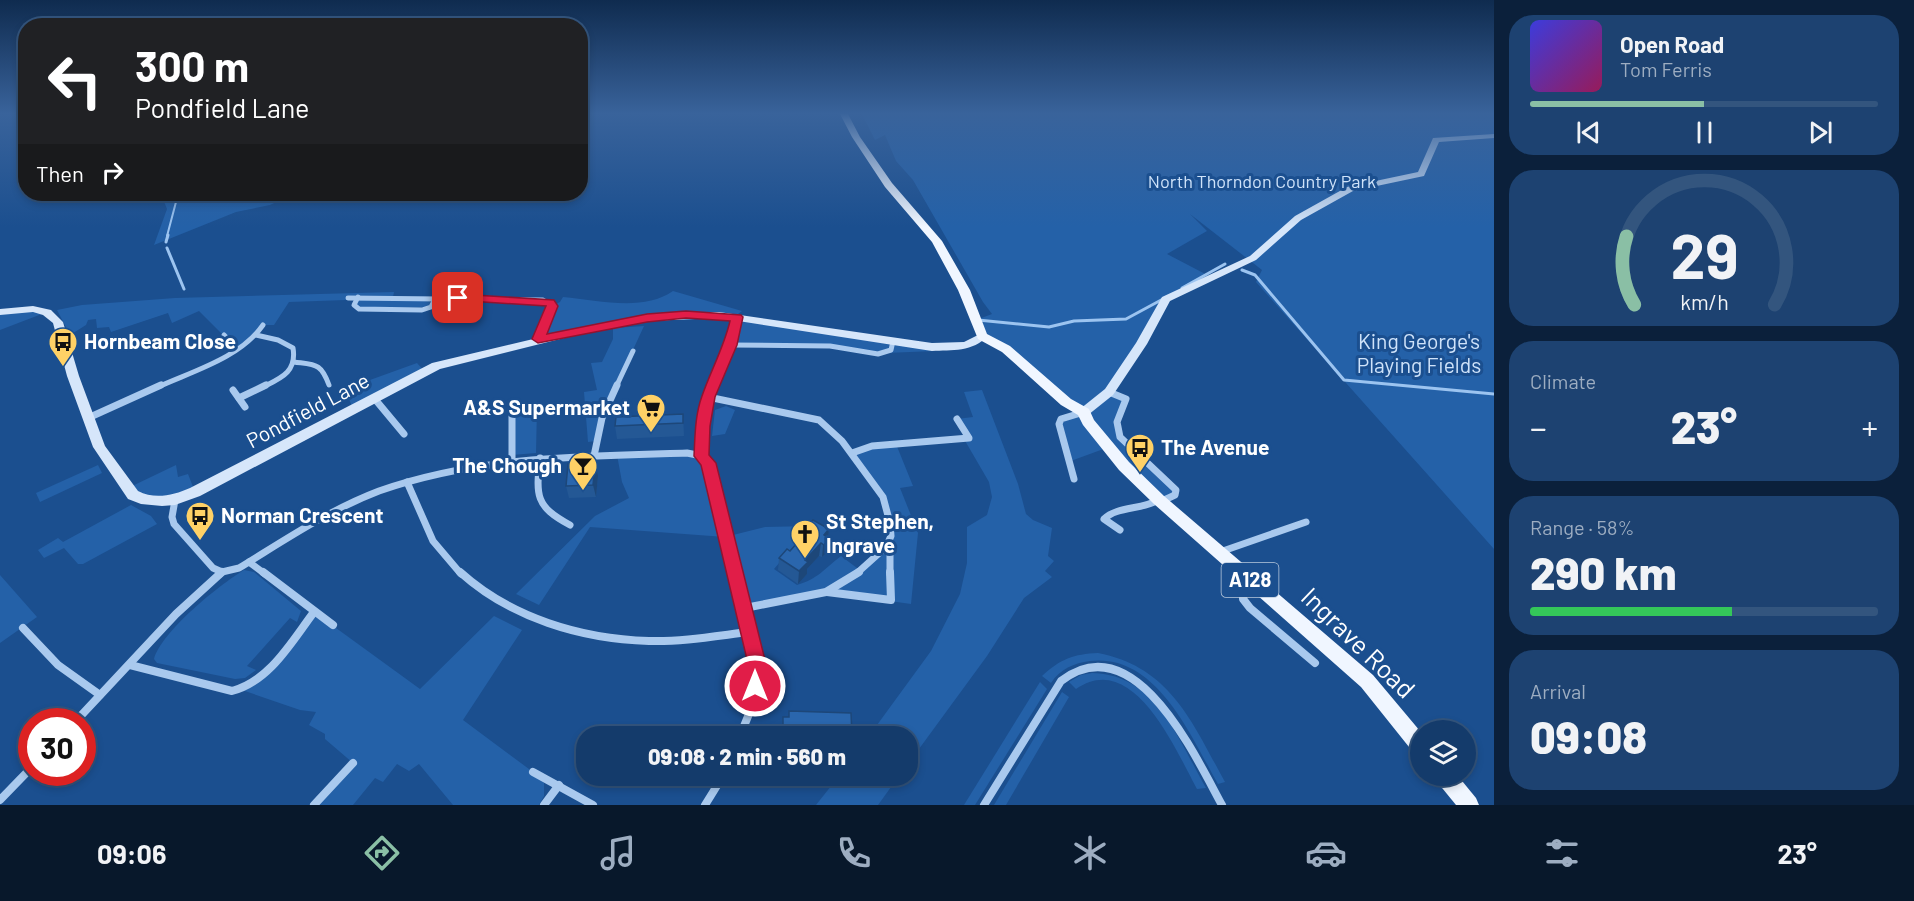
<!DOCTYPE html>
<html lang="en">
<head>
<meta charset="utf-8">
<style>
  body { margin:0; font-family:Barlow,sans-serif; background:#1d4271; color:#f1f3f6; height:100vh; display:flex; flex-direction:column; font-size:22px; white-space:nowrap }
  * { box-sizing:border-box; margin:0 }
  p { font-size:20px; color:#9dadc1 }
  .icon { flex:none; width:33px; height:33px; fill:none; stroke:currentColor; stroke-width:2; stroke-linecap:round; stroke-linejoin:round }
  .map { position:relative; flex:1; overflow:hidden }
  .sheet { display:flex; flex-direction:column; gap:15px; padding:15px; background:#0b203b; width:420px }
  .sheet>* { flex:none }
  .banner { position:absolute; left:18px; top:18px; width:570px; height:183px; border-radius:24px; box-shadow:0 3px 9px #0003,0 0 0 2px #33557e; background:#202124; color:#fff; overflow:hidden }
  .fabs { position:absolute; left:1410px; top:720px; display:grid; gap:12px }
  .fabs a { display:grid; place-items:center; width:66px; height:66px; border-radius:50%; background:#143b6b; box-shadow:0 3px 9px #0003,0 0 0 2px #33557e; font-size:30px }
  .speed { position:absolute; left:18px; top:708px; display:flex; gap:12px; font-size:30px; font-weight:700; text-align:center }
  .speed>* { display:grid; place-content:center; width:78px; height:78px; border-radius:50%; background:#143b6b; box-shadow:0 3px 9px #0003,0 0 0 2px #33557e; line-height:1 }
  .speed .limit { border:9px solid #d22; background:#fff; color:#111 }
  .pin { position:absolute; display:grid; place-items:center; width:51px; height:51px; color:#fff; margin:-26px; border-radius:12px; box-shadow:0 3px 9px #0006 }
  .me { position:absolute; width:66px; margin:-33px; rotate:0deg; stroke-linejoin:round; filter:drop-shadow(0 0 4px #0008) }
  .turn { display:flex; align-items:center; gap:21px; height:126px; padding:0 18px; font-size:27px }
  .turn .icon { width:78px; height:78px; stroke-width:2.5 }
  .turn b { display:block; font-size:42px; line-height:51px }
  .then { display:flex; align-items:center; height:57px; padding:0 18px; background:#0003; gap:12px; font-size:22px }
  .big { font-size:45px; font-weight:800; line-height:1.1 }
  .sheet .widget { flex:1; display:flex; flex-direction:column; justify-content:center; gap:9px; min-width:0; padding:0 21px; border-radius:24px; background:#1d4271 }
  .sheet .dial { align-items:center; gap:0 }
  .dial svg { height:156px; overflow:visible; fill:none; stroke:#33557e; stroke-width:7; stroke-linecap:round; text-anchor:middle }
  .dial text { fill:#f1f3f6; stroke:none }
  .song { display:flex; align-items:center; gap:18px }
  .cover { width:72px; height:72px; border-radius:9px; background:linear-gradient(135deg,hsl(240 70% 55%),hsl(330 70% 35%)) }
  .played { height:6px; border-radius:3px; background:linear-gradient(90deg,#8abfa5 50%,#33557e 50%) }
  .keys { display:flex; justify-content:space-around; direction:ltr }
  .heat { display:flex; justify-content:space-between; align-items:center; font-size:33px; direction:ltr }
  .charge { height:9px; border-radius:4px; background:linear-gradient(90deg,#34c759 58%,#33557e 0) }
  .trip { position:absolute; left:576px; top:726px; width:342px; height:60px; border-radius:24px; background:#143b6b; box-shadow:0 3px 9px #0003,0 0 0 2px #33557e; font-weight:800; line-height:60px; text-align:center }
  .tabs { display:flex; height:96px; justify-content:space-around; align-items:center; background:#08182b; color:#9dadc1 }
  .tabs .icon { width:42px; height:42px }
  .tabs .active { color:#8abfa5 }
  .tabs b { font-size:27px; color:#f1f3f6 }
  main { display:flex; flex:1; min-height:0 }
  .map>svg:first-child { display:block }
  .green { fill:#2461a8 }
  .lines { fill:none; stroke-linecap:round; stroke-linejoin:round }
  .stream-far1 { stroke:#9cc4f0; stroke-width:2 }
  .stream { stroke:#9cc4f0; stroke-width:3 }
  .street-far2 { stroke:#a9c9ee; stroke-width:5 }
  .street-far1 { stroke:#a9c9ee; stroke-width:7 }
  .street { stroke:#a9c9ee; stroke-width:8 }
  .secondary { fill:#d6e6fa; fill-rule:evenodd }
  .primary { fill:#f0f6ff; fill-rule:evenodd }
  .wall { fill:#245895 }
  .shaded-wall { fill:#1d4779 }
  .building { fill:#2a66ad; stroke:#1d4779; stroke-width:1.5 }
  .route { fill:#e11d48; stroke:#92132f; stroke-width:1.5 }
  .labels { text-anchor:middle; stroke-width:6; stroke-linejoin:round; paint-order:stroke }
  .far-park-label { font-size:18px; fill:#cfe3fa; stroke:#1b4f8f }
  .shield { fill:#1b4f8f; stroke:#bbcadd; stroke-width:1.5 }
  .shield-label { font-size:20px; font-weight:bold; fill:#fff }
  .poi-label { font-size:21px; font-weight:bold; fill:#fff; stroke:#1b4f8f; text-anchor:start }
  .park-label { font-size:21px; fill:#cfe3fa; stroke:#1b4f8f }
  .street-label { font-size:21px; fill:#fff; stroke:#1b4f8f }
  .near-street-label { font-size:26px; fill:#fff; stroke:#1b4f8f }
</style>
</head>
<body>
<main>
<div class="map">
<svg width="1494" height="805" viewBox="0 0 1494 805">
  <rect width="100%" height="100%" fill="#1b4f8f"/>
  <g class="green">
    <polygon points="862,114 1494,114 1494,549 1256,282 1262,270 1190,214 1207,231 1167,254 1211,277 1163,305 1109,392 1126,399 1117,417 1120,437 1176,490 1161,501 1109,447 1068,462 1059,424 1083,413 982,336 976,320 992,314 983,302 913,180 896,161 885,135 875,140"/>
    <polygon points="161,194 293,194 270,205 236,212 154,245 167,209"/>
    <path d="M673,291l69,20 -8,6 -87,1 -109,21 14,-33 8,-4 3,-5c35,3 80,15 110,-6z"/>
    <polygon points="394,292 393,297 436,297 431,307 359,309 355,301 348,298 346,300 289,302 274,325 263,325 237,349 199,311 172,323 168,313 111,332 109,327 97,328 96,319 88,320 86,325 70,335 57,310 82,305 175,298"/>
    <polygon points="14,309 47,312 0,330 0,312"/>
    <polygon points="737,317 932,347 934,351 886,353 843,347 731,345"/>
    <polygon points="644,326 602,417 596,441 588,442 584,392 597,390 591,363 602,362 613,339 613,328"/>
    <polygon points="417,363 425,372 353,409 345,389"/>
    <polygon points="982,390 1018,484 1026,514 1033,520 1052,528 1048,556 1054,561 1045,571 1052,577 1024,598 987,656 908,764 908,736 869,736 931,651 960,594 967,563 967,527 987,515 992,497 989,482 964,439 968,438 957,419 973,417 964,392"/>
    <polygon points="726,406 735,410 725,434 712,436 715,410"/>
    <polygon points="537,407 536,453 512,455 512,411"/>
    <path d="M896,444l17,42 -13,2 18,45 -7,71 -85,-12 -81,16 -20,-71 -135,-10 -51,78 -23,-11 79,-78 34,-18 -7,-16 -5,-27 85,1 6,7 17,74 40,-10 46,-1 -37,43 23,16c21,-6 27,-16 44,-29l20,15 11,-9 19,-26 -8,-39 -31,-44z"/>
    <polygon points="98,465 102,473 40,502 36,493"/>
    <polygon points="176,465 178,477 188,474 195,492 162,501 128,488"/>
    <polygon points="131,505 151,516 157,524 83,564 78,564 64,548 44,558 38,550 58,538 63,542"/>
    <path d="M244,570l10,2 47,39 -4,11 -7,-4 -43,48 9,4 -11,8 -10,1 -78,-16 -3,-4c8,-28 65,-74 90,-89z"/>
    <polygon points="0,575 37,617 0,643"/>
    <polygon points="314,612 420,689 494,616 522,630 463,720 533,772 544,783 544,796 539,805 453,805 419,764 409,771 397,764 383,782 375,778 353,805 314,805 353,763 325,739 325,734 309,725 316,712 300,710 242,690 259,679"/>
    <path d="M1098,653c73,14 95,71 127,129l-7,2c-27,-47 -61,-131 -128,-123 -16,2 -30,8 -39,22l-9,-7c18,-17 32,-22 56,-23z"/>
    <path d="M1092,673c64,1 87,68 114,115l-9,1c-20,-36 -63,-141 -121,-100l-7,-7 12,-7z"/>
    <polygon points="1040,682 1047,689 975,805 964,805"/>
    <polygon points="1062,692 1069,697 1006,805 994,805"/>
    <polygon points="839,776 899,776 878,805 816,805"/>
  </g>
  <g class="lines">
    <polyline class="stream-far1" points="167,236 176,202 175,194"/>
    <g class="stream">
      <polyline points="166,242 168,235"/>
      <polyline points="167,248 184,289"/>
      <polyline points="1242,270 1255,275 1344,380 1494,394"/>
      <polyline points="1182,288 1225,264"/>
      <polyline points="978,320 1049,327 1074,321 1126,319 1163,299"/>
    </g>
    <g class="street-far2">
      <polyline points="358,297 354,305 359,309 422,310 431,307 436,297"/>
      <polyline points="348,298 543,300 552,306 538,339"/>
      <polyline points="224,335 237,349"/>
      <path d="M256,335l22,5 15,8c4,24 -12,30 -30,39"/>
      <polyline points="731,345 830,346 878,354 891,350 893,341"/>
      <path d="M294,362c22,3 27,1 35,23"/>
      <path d="M158,387c35,-16 82,-29 105,-62"/>
      <polyline points="616,387 633,351"/>
      <polyline points="712,387 731,345 737,317"/>
    </g>
    <g class="street-far1">
      <polyline points="233,390 245,407"/>
      <polyline points="1109,392 1126,399 1117,422 1120,437 1176,490 1175,495 1162,501"/>
      <polyline points="708,397 819,420 842,441 883,497 890,523 891,536 886,547 856,574"/>
      <polyline points="239,398 266,385"/>
      <polyline points="374,398 404,434"/>
      <polyline points="512,411 512,460"/>
      <polyline points="88,418 161,385"/>
      <polyline points="852,453 872,446 969,438 957,419"/>
      <polyline points="594,456 602,418 617,385"/>
      <polyline points="702,456 708,463 735,574"/>
      <path d="M702,456c1,-24 1,-48 11,-71"/>
      <path d="M540,458c-4,38 -5,48 30,67"/>
      <polyline points="1074,479 1059,424 1061,419 1084,412"/>
      <polyline points="407,482 433,541 461,574"/>
      <path d="M175,500l-3,17 2,7 39,44 9,4 17,-4c46,-28 90,-58 140,-77 99,-35 205,-35 308,-38l15,3"/>
      <path d="M1120,530l-16,-11c13,-13 38,-9 54,-19"/>
      <polyline points="886,547 890,554 890,574"/>
      <polyline points="1220,552 1306,522"/>
      <polyline points="249,562 265,574"/>
      <polyline points="220,574 222,572"/>
    </g>
    <g class="street">
      <polyline points="263,572 333,625"/>
      <path d="M460,572c51,46 121,67 189,69 33,1 67,-5 100,-9"/>
      <polyline points="735,572 758,668 753,704 740,736"/>
      <polyline points="1254,584 1243,594 1243,599 1250,608 1315,663"/>
      <polyline points="827,592 891,600 890,572"/>
      <polyline points="745,608 826,592 859,572"/>
      <polyline points="23,628 58,665 100,695"/>
      <path d="M130,665l102,26c38,-10 60,-50 82,-79"/>
      <polyline points="75,722 176,614 222,572"/>
      <polyline points="533,772 593,805"/>
      <polyline points="0,800 32,767"/>
      <polyline points="314,805 353,763"/>
      <polyline points="544,805 559,785"/>
      <polyline points="705,805 723,776"/>
      <path d="M984,805l77,-124c74,-57 134,75 161,124"/>
    </g>
    <g class="secondary">
      <polygon points="1494,134 1494,138 1439,142 1424,176 1353,191 1301,220 1256,260 1170,301 1147,344 1113,395 1088,415 1080,415 1078,412 1080,409 1105,389 1136,343 1162,297 1250,256 1295,216 1347,187 1418,172 1433,138"/>
      <path d="M33,306l18,4 12,12 16,54 26,70 33,45c17,9 36,4 52,-3l242,-125 156,-37 59,-11 72,-3 213,31 32,-1 18,-9 5,3c-13,16 -36,14 -55,15l-213,-33 -72,3 -59,11 -148,37 -240,127 -25,9 -13,1 -21,-2 -13,-5 -35,-52 -26,-71 -14,-53 -10,-8 -10,-3 -33,3v-6z"/>
    </g>
    <g class="primary">
      <polygon points="840,114 848,114 860,137 892,183 942,241 970,290 987,334 1010,346 1071,399 1089,409 1094,420 1129,462 1164,496 1373,675 1420,731 1420,754 1413,752 1361,687 1154,504 1119,470 1083,425 1078,415 1061,405 1002,352 978,339 958,290 932,242 885,187 852,137"/>
      <polygon points="1435,776 1458,776 1476,798 1479,805 1456,805 1438,783"/>
    </g>
  </g>
  <g class="wall">
    <polygon points="683,414 684,436 617,439 615,426"/>
    <polygon points="598,476 596,497 569,498 566,486"/>
    <polygon points="829,529 828,538 829,539 828,551 822,557 819,556 807,569 807,574 798,584 778,570 779,558 790,551 803,537 803,531"/>
    <polygon points="789,711 852,736 782,736 783,717 789,717"/>
  </g>
  <g class="shaded-wall">
    <polygon points="595,463 598,476 596,497 593,485"/>
    <polygon points="829,529 828,540 829,539 828,551 822,557 824,535"/>
    <polygon points="821,543 819,556 807,569 807,574 798,584 799,571 805,560"/>
  </g>
  <g class="building">
    <polygon points="683,414 683,423 615,426 616,417"/>
    <polygon points="595,463 593,485 566,486 568,464"/>
    <polygon points="813,520 829,529 824,535 829,539 824,545 821,543 805,560 808,562 799,571 779,558 787,549 790,551 806,533 803,531"/>
    <polygon points="789,711 851,713 852,736 790,736 790,732 783,732 783,717 789,717"/>
  </g>
  <linearGradient id="sky" x2="0" y2="1"><stop stop-color="#0f2b4f"/><stop offset="0.5" stop-color="#39639b"/><stop offset="1" stop-color="#39639b" stop-opacity="0"/></linearGradient>
  <rect width="1494" height="227" fill="url(#sky)"/>
  <path class="route" d="M458,294l96,6 4,6 -11,28 100,-20 39,-3 55,4 2,2 -6,28 -22,52 -5,29 -1,29 7,8 51,205 -5,24 -7,3 -6,-3 -3,-6 3,-18 -48,-203 -7,-9c1,-20 1,-41 8,-60 9,-26 22,-49 28,-75l-44,-3 -39,4 -109,21 -6,-4 14,-33 -92,-6v-5z"/>
  <defs>
    <g id="bus-pin" transform="scale(1.5)"><path d="M0 17L-7.5 6A9.5 9.5 0 1 1 7.5 6Z" fill="#ffd166" stroke="#1b4f8f"/><path d="M-5-6H5V4H4V6H2V4H-2V6H-4V4H-5ZM-3.5-4V0h7V-4ZM-3.5 1.2v1.5H-2V1.2ZM2 1.2v1.5H3.5V1.2Z" fill="#111"/></g>
    <g id="supermarket-pin" transform="scale(1.5)"><path d="M0 17L-7.5 6A9.5 9.5 0 1 1 7.5 6Z" fill="#ffd166" stroke="#1b4f8f"/><path d="M-6-5.5h2.5l.6 2H6L4.5 2H-2.5L-4.4-4H-6ZM-1.5 3.2a1.3 1.3 0 1 0 .1 0ZM3 3.2a1.3 1.3 0 1 0 .1 0Z" fill="#111"/></g>
    <g id="bar-pin" transform="scale(1.5)"><path d="M0 17L-7.5 6A9.5 9.5 0 1 1 7.5 6Z" fill="#ffd166" stroke="#1b4f8f"/><path d="M-6-5H6L.8 .8V4.5H3.5V6h-7V4.5H-.8V.8Z" fill="#111"/></g>
    <g id="church-pin" transform="scale(1.5)"><path d="M0 17L-7.5 6A9.5 9.5 0 1 1 7.5 6Z" fill="#ffd166" stroke="#1b4f8f"/><path d="M-1.2-6h2.4v3.5h3.3v2.4h-3.3V6h-2.4V-.1h-3.3v-2.4h3.3Z" fill="#111"/></g>
  </defs>
  <g fill-rule="evenodd">
    <use href="#bus-pin" x="63" y="342"/>
    <use href="#supermarket-pin" x="651" y="408"/>
    <use href="#bus-pin" x="1140" y="448"/>
    <use href="#bar-pin" x="583" y="466"/>
    <use href="#bus-pin" x="200" y="516"/>
    <use href="#church-pin" x="805" y="534"/>
  </g>
  <g class="labels">
    <g class="far-park-label">
      <text x="1262" y="188">North Thorndon Country Park</text>
    </g>
    <rect class="shield" x="1221.5" y="563" width="57" height="34" rx="4.5"/>
    <g class="shield-label">
      <text x="1250" y="587">A128</text>
    </g>
    <g class="poi-label">
      <text x="84" y="349">Hornbeam Close</text>
      <text x="630" y="415" text-anchor="end">A&amp;S Supermarket</text>
      <text x="1161" y="455">The Avenue</text>
      <text x="562" y="473" text-anchor="end">The Chough</text>
      <text x="221" y="523">Norman Crescent</text>
      <text x="826" y="529">St Stephen,<tspan x="826" dy="24">Ingrave</tspan></text>
    </g>
    <g class="park-label">
      <text x="1419" y="349">King George's<tspan x="1419" dy="24">Playing Fields</tspan></text>
    </g>
    <g class="street-label">
      <text transform="translate(308 411) rotate(-28)" y="7">Pondfield Lane</text>
    </g>
    <g class="near-street-label">
      <text transform="translate(1358 643) rotate(44)" y="9">Ingrave Road</text>
    </g>
  </g>
</svg>
<div class="fabs">
<a><svg class="icon" aria-label="layers" viewBox="0 0 24 24"><path d="M12 4l9 5-9 5-9-5zM3 14l9 5 9-5"/></svg></a>
</div>
<div class="speed"><div class="limit">30</div></div>
<div class="pin" style="left:458px;top:298px;background:#d93025"><svg class="icon" aria-label="arrive" viewBox="0 0 24 24"><path d="M6 21V4h12l-3 4 3 4H6"/></svg></div>
<svg class="me" style="left:755px;top:686px" viewBox="-20 -20 40 40"><circle r="17" fill="#e11d48" stroke="#fff" stroke-width="3"/><path d="M0-11L8 9 0 5-8 9z" fill="#fff"/></svg>
<div class="trip">09:08 · 2 min · 560 m</div>
<div class="banner">
<div class="turn"><svg class="icon" aria-label="left" viewBox="0 0 24 24"><path d="M17 20v-9H6M10 6l-5 5 5 5"/></svg><div><b>300 m</b>Pondfield Lane</div></div>
<div class="then">Then<svg class="icon" aria-label="right" viewBox="0 0 24 24"><path d="M7 20v-9h11M14 6l5 5-5 5"/></svg></div>
</div>
</div>
<section class="sheet">
<div class="widget">
<div class="song"><i class="cover"></i><div><b>Open Road</b><p>Tom Ferris</p></div></div>
<div class="played"></div>
<div class="keys"><svg class="icon" aria-label="previous" viewBox="0 0 24 24"><path d="M18 5L8 12l10 7zM5 5v14"/></svg><svg class="icon" aria-label="pause" viewBox="0 0 24 24"><path d="M8 5v14M16 5v14"/></svg><svg class="icon" aria-label="next" viewBox="0 0 24 24"><path d="M6 5l10 7-10 7zM19 5v14"/></svg></div>
</div>
<div class="widget dial"><svg viewBox="0 0 100 80">
<path d="M14 69A42 42 0 1 1 86 69"/>
<path d="M14 69A42 42 0 0 1 10 34" stroke="#8abfa5"/>
<text x="50" y="56" font-size="32" font-weight="700">29</text>
<text x="50" y="72" font-size="11">km/h</text>
</svg></div>
<div class="widget"><p>Climate</p>
<div class="heat"><a>−</a><b class="big">23°</b><a>+</a></div>
</div>
<div class="widget"><p>Range · 58%</p><b class="big">290 km</b><div class="charge"></div></div>
<div class="widget"><p>Arrival</p><b class="big">09:08</b></div>
</section>
</main>
<nav class="tabs">
<b>09:06</b>
<svg class="icon active" aria-label="directions" viewBox="0 0 24 24"><path d="M12 3l9 9-9 9-9-9zM9 14v-3h6M13 9l2 2-2 2"/></svg>
<svg class="icon" aria-label="music" viewBox="0 0 24 24"><path d="M9 18V5l10-2v13"/><circle cx="6" cy="18" r="3"/><circle cx="16" cy="16" r="3"/></svg>
<svg class="icon" aria-label="phone" viewBox="0 0 24 24"><path d="M5 4h4l2 5-3 2q2 4 5 5l2-3 5 2v4C11 20 4 13 5 4z"/></svg>
<svg class="icon" aria-label="climate" viewBox="0 0 24 24"><path d="M12 3v18M4 7l16 10M4 17L20 7"/></svg>
<svg class="icon" aria-label="car" viewBox="0 0 24 24"><path d="M5 17H2v-5l4-1 3-4h7l3 4 3 1v5h-3M9 17h6M6 11h13"/><circle cx="7" cy="17" r="2"/><circle cx="17" cy="17" r="2"/></svg>
<svg class="icon" aria-label="filters" viewBox="0 0 24 24"><path d="M4 7h16M4 17h16"/><circle cx="9" cy="7" r="2"/><circle cx="15" cy="17" r="2"/></svg>
<b>23°</b>
</nav>
</body>
</html>
